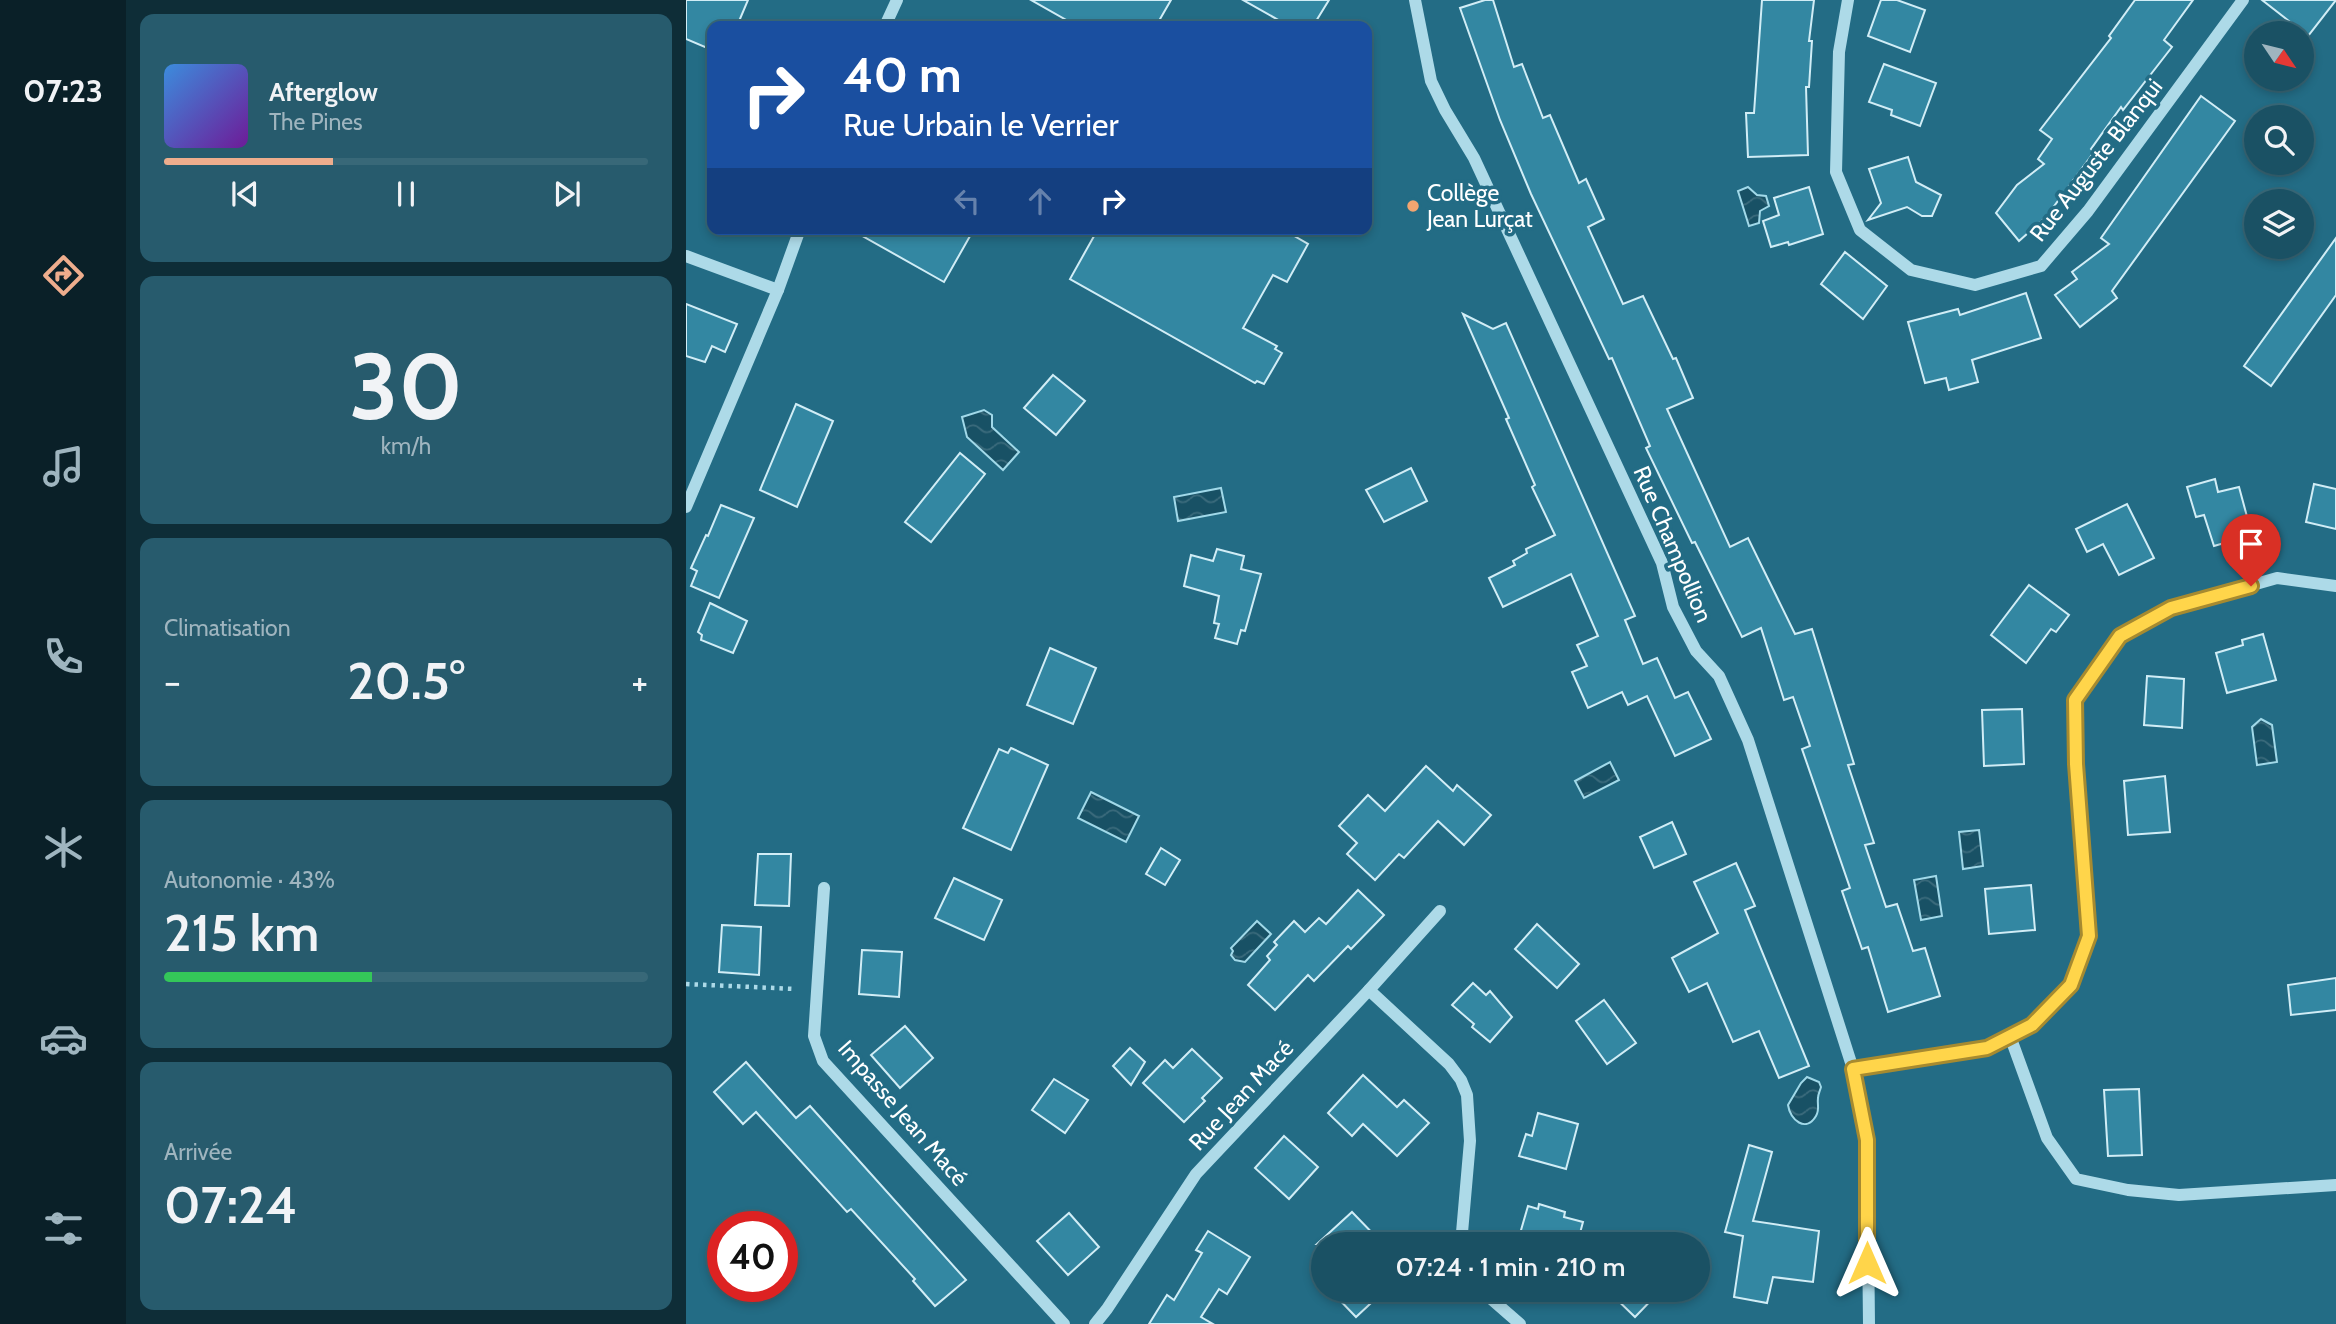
<!DOCTYPE html>
<html lang="fr">
<head>
<meta charset="utf-8">
<style>
  body { margin:0; font-family:Cabin,sans-serif; background:#275b6d; color:#f1f3f6; height:100vh; display:flex; flex-direction:column; font-size:26px; white-space:nowrap }
  * { box-sizing:border-box; margin:0 }
  p { font-size:23px; color:#9fb5bf }
  .icon { flex:none; width:38px; height:38px; fill:none; stroke:currentColor; stroke-width:2; stroke-linecap:round; stroke-linejoin:round }
  .map { position:relative; flex:1; overflow:hidden }
  .side { display:flex; flex-direction:column; gap:14px; padding:14px; background:#0e2d37; width:560px }
  .side>* { flex:none }
  .banner { position:absolute; left:21px; top:21px; width:665px; height:214px; border-radius:14px; box-shadow:0 4px 10px #0003,0 0 0 2px #386878; background:#1a4fa0; color:#fff; overflow:hidden }
  .needle { width:46px; rotate:125deg }
  .buttons { position:absolute; left:1558px; top:21px; display:grid; gap:14px }
  .buttons a { display:grid; place-items:center; width:70px; height:70px; border-radius:50%; background:#1a5164; box-shadow:0 4px 10px #0003,0 0 0 2px #386878; font-size:35px }
  .speed { position:absolute; left:21px; top:1211px; display:flex; gap:14px; font-size:35px; font-weight:700; text-align:center }
  .speed>* { display:grid; place-content:center; width:91px; height:91px; border-radius:50%; background:#1a5164; box-shadow:0 4px 10px #0003,0 0 0 2px #386878; line-height:1 }
  .speed .limit { border:10px solid #d22; background:#fff; color:#111 }
  .pin { position:absolute; display:grid; place-items:center; width:60px; height:60px; color:#fff; margin:-72px -30px; border-radius:50% 50% 50% 0; rotate:-45deg; box-shadow:0 0 7px #0007 }
  .pin .icon { rotate:45deg }
  .me { position:absolute; width:77px; margin:-38px; rotate:0deg; stroke-linejoin:round; filter:drop-shadow(0 0 5px #0008) }
  .turn { display:flex; align-items:center; gap:24px; height:147px; padding:0 21px; font-size:32px }
  .turn .icon { width:91px; height:91px; stroke-width:2.5 }
  .turn b { display:block; font-size:49px; line-height:60px }
  .lanes { display:flex; align-items:center; height:66px; padding:0 21px; background:#0003; justify-content:center; gap:35px; direction:ltr }
  .lanes .off { opacity:.35 }
  .big { font-size:52px; font-weight:600; line-height:1.1 }
  .side .tile { flex:1; display:flex; flex-direction:column; justify-content:center; gap:10px; min-width:0; padding:0 24px; border-radius:14px; background:#275b6d }
  .side .dial { align-items:center; gap:0 }
  .dial b { font-size:91px; line-height:1 }
  .song { display:flex; align-items:center; gap:21px }
  .cover { width:84px; height:84px; border-radius:10px; background:linear-gradient(135deg,hsl(210 70% 55%),hsl(280 70% 35%)) }
  .played { height:7px; border-radius:4px; background:linear-gradient(90deg,#eead8d 35%,#386878 35%) }
  .keys { display:flex; justify-content:space-around; direction:ltr }
  .heat { display:flex; justify-content:space-between; align-items:center; font-size:38px; direction:ltr }
  .charge { height:10px; border-radius:5px; background:linear-gradient(90deg,#34c759 43%,#386878 0) }
  .trip { position:absolute; left:625px; top:1232px; width:399px; height:70px; border-radius:35px; background:#1a5164; box-shadow:0 4px 10px #0003,0 0 0 2px #386878; font-weight:600; line-height:70px; text-align:center }
  main { display:flex; flex:1; min-height:0 }
  .dock { display:flex; flex-direction:column; width:126px; justify-content:space-around; align-items:center; background:#0a2028; color:#9fb5bf }
  .dock .icon { width:49px; height:49px }
  .dock .active { color:#eead8d }
  .dock b { font-size:32px; color:#f1f3f6 }
  .map>svg:first-child { display:block }
  .water { fill:url(#water-waves); stroke:#a1d9e9; stroke-width:2 }
  .building { fill:#3387a2; stroke:#d1edf6; stroke-width:2 }
  .lines { fill:none; stroke-linecap:round; stroke-linejoin:round }
  .path { stroke:#addae8; stroke-width:4.5; stroke-dasharray:3.5 5; stroke-linecap:butt }
  .minor { stroke:#addae8; stroke-width:12 }
  .route-casing { stroke:#a68a30; stroke-width:18 }
  .route { stroke:#ffd54a; stroke-width:12 }
  .poi-dot { fill:#f3a570; stroke:#236c85; stroke-width:2.5 }
  .labels { text-anchor:middle; stroke-width:7; stroke-linejoin:round; paint-order:stroke }
  .street-label { font-size:23px; fill:#fff; stroke:#236c85 }
  .poi-label { font-size:23px; fill:#fff; stroke:#236c85; text-anchor:start }
</style>
</head>
<body>
<main>
<nav class="dock">
<b>07:23</b>
<svg class="icon active" aria-label="directions" viewBox="0 0 24 24"><path d="M12 3l9 9-9 9-9-9zM9 14v-3h6M13 9l2 2-2 2"/></svg>
<svg class="icon" aria-label="music" viewBox="0 0 24 24"><path d="M9 18V5l10-2v13"/><circle cx="6" cy="18" r="3"/><circle cx="16" cy="16" r="3"/></svg>
<svg class="icon" aria-label="phone" viewBox="0 0 24 24"><path d="M5 4h4l2 5-3 2q2 4 5 5l2-3 5 2v4C11 20 4 13 5 4z"/></svg>
<svg class="icon" aria-label="climate" viewBox="0 0 24 24"><path d="M12 3v18M4 7l16 10M4 17L20 7"/></svg>
<svg class="icon" aria-label="car" viewBox="0 0 24 24"><path d="M5 17H2v-5l4-1 3-4h7l3 4 3 1v5h-3M9 17h6M6 11h13"/><circle cx="7" cy="17" r="2"/><circle cx="17" cy="17" r="2"/></svg>
<svg class="icon" aria-label="filters" viewBox="0 0 24 24"><path d="M4 7h16M4 17h16"/><circle cx="9" cy="7" r="2"/><circle cx="15" cy="17" r="2"/></svg>
</nav>
<section class="side">
<div class="tile">
<div class="song"><i class="cover"></i><div><b>Afterglow</b><p>The Pines</p></div></div>
<div class="played"></div>
<div class="keys"><svg class="icon" aria-label="previous" viewBox="0 0 24 24"><path d="M18 5L8 12l10 7zM5 5v14"/></svg><svg class="icon" aria-label="pause" viewBox="0 0 24 24"><path d="M8 5v14M16 5v14"/></svg><svg class="icon" aria-label="next" viewBox="0 0 24 24"><path d="M6 5l10 7-10 7zM19 5v14"/></svg></div>
</div>
<div class="tile dial"><b>30</b><p>km/h</p></div>
<div class="tile"><p>Climatisation</p>
<div class="heat"><a>−</a><b class="big">20.5°</b><a>+</a></div>
</div>
<div class="tile"><p>Autonomie · 43%</p><b class="big">215 km</b><div class="charge"></div></div>
<div class="tile"><p>Arrivée</p><b class="big">07:24</b></div>
</section>
<div class="map">
<svg width="1650" height="1324" viewBox="0 0 1650 1324">
  <defs>
    <pattern id="water-waves" width="16" height="10" patternUnits="userSpaceOnUse" patternTransform="scale(1.75)"><rect width="16" height="10" fill="#185165"/><path d="M0 5q4-4 8 0t8 0" fill="none" stroke="#3b6b7c"/></pattern>
  </defs>
  <rect width="100%" height="100%" fill="#236c85"/>
  <g class="water">
    <polygon points="1062,187 1071,195 1080,196 1083,206 1074,211 1073,223 1063,226 1052,191"/>
    <polygon points="298,410 306,415 306,427 333,452 317,470 281,437 276,417"/>
    <polygon points="535,488 540,512 492,521 488,497"/>
    <polygon points="1575,719 1586,725 1591,762 1571,765 1566,727"/>
    <polygon points="924,762 933,780 898,798 889,781"/>
    <polygon points="405,792 453,816 440,842 392,818"/>
    <polygon points="1293,830 1297,866 1277,869 1273,832"/>
    <polygon points="1250,876 1256,916 1235,920 1228,880"/>
    <polygon points="571,921 585,934 559,962 549,960 545,955 547,951 545,948"/>
    <path d="M1121,1077l12,5 2,5c-1,4 -3,7 -3,11 -1,7 2,11 -2,18 -10,17 -26,4 -28,-11l13,-22z"/>
  </g>
  <g class="building">
    <polygon points="0,0 62,0 51,26 26,26 26,50 0,39"/>
    <polygon points="345,0 485,0 470,26 391,26"/>
    <polygon points="557,0 643,0 627,26 603,26"/>
    <polygon points="799,0 807,0 828,67 836,64 857,118 864,115 893,183 900,179 918,219 902,227 937,304 957,296 987,359 990,358 1007,398 981,409 1044,547 1062,538 1109,634 1126,629 1168,764 1162,765 1188,843 1179,845 1200,907 1211,904 1227,951 1239,948 1254,996 1202,1012 1182,947 1176,949 1156,891 1164,888 1116,749 1124,746 1107,697 1098,700 1075,628 1056,637 1009,542 1006,543 960,448 964,446 926,358 923,359 845,194 814,120 774,8"/>
    <polygon points="1076,0 1128,0 1123,41 1126,41 1123,87 1120,87 1122,155 1062,157 1060,113 1068,113"/>
    <polygon points="1195,0 1211,0 1239,10 1224,52 1182,36"/>
    <polygon points="1449,0 1507,0 1478,40 1486,47 1437,110 1435,107 1405,149 1408,152 1360,217 1333,241 1310,213 1331,185 1358,164 1352,159 1366,139 1354,130 1425,38 1423,36"/>
    <polygon points="1576,0 1650,0 1622,36"/>
    <polygon points="1198,64 1250,83 1234,126 1205,115 1206,110 1183,102"/>
    <polygon points="1515,96 1549,121 1426,291 1431,298 1394,327 1369,295 1391,279 1386,272 1423,244 1415,238"/>
    <polygon points="1222,157 1230,182 1255,195 1246,216 1236,216 1221,207 1182,220 1195,203 1183,169"/>
    <polygon points="1123,187 1137,234 1103,245 1102,242 1085,247 1077,221 1093,215 1088,198"/>
    <polygon points="164,229 288,229 258,282"/>
    <polygon points="412,229 596,229 622,244 601,282 587,275 557,328 591,346 589,349 596,353 578,384 571,381 569,383 384,279"/>
    <polygon points="1650,238 1650,295 1585,386 1558,366"/>
    <polygon points="1159,252 1201,286 1177,319 1135,284"/>
    <polygon points="1340,293 1355,338 1286,360 1292,382 1263,390 1260,378 1239,383 1222,322 1272,309 1274,315"/>
    <polygon points="0,304 51,324 39,352 26,346 19,362 0,356"/>
    <polygon points="777,314 807,329 820,323 949,616 939,620 957,664 971,658 989,698 1002,692 1025,739 989,756 961,696 942,705 936,692 902,708 886,672 901,666 891,645 912,636 885,574 817,607 803,578 829,565 827,561 841,553 840,549 869,535 846,487 849,485 820,419 823,418"/>
    <polygon points="367,375 399,401 370,435 338,408"/>
    <polygon points="110,404 147,421 111,507 74,490"/>
    <polygon points="274,453 299,474 245,542 219,522"/>
    <polygon points="725,468 741,501 698,522 680,490"/>
    <polygon points="1529,479 1532,492 1553,487 1566,535 1528,546 1518,515 1510,517 1501,487"/>
    <polygon points="1628,484 1650,489 1650,529 1620,522"/>
    <polygon points="1441,504 1468,558 1433,575 1417,544 1401,552 1390,529"/>
    <polygon points="35,505 68,518 33,598 5,586 11,571 5,568 20,535 22,536"/>
    <polygon points="531,549 558,556 555,569 575,574 559,631 555,630 551,644 529,638 533,624 528,623 533,596 498,586 505,555 527,561"/>
    <polygon points="1343,585 1383,615 1370,632 1365,629 1340,663 1305,635"/>
    <polygon points="24,603 61,621 47,653 15,640 16,635 12,632"/>
    <polygon points="1577,634 1590,680 1541,693 1530,653 1557,645 1556,640"/>
    <polygon points="364,648 410,668 387,724 341,705"/>
    <polygon points="1461,676 1498,679 1496,728 1458,725"/>
    <polygon points="1336,709 1338,764 1298,766 1296,710"/>
    <polygon points="325,748 362,765 325,850 277,828 313,749 322,753"/>
    <polygon points="740,766 767,791 771,785 805,815 778,845 752,821 718,858 713,854 689,880 661,854 671,843 653,826 682,795 699,811"/>
    <polygon points="1479,776 1484,832 1442,835 1438,781"/>
    <polygon points="986,822 1000,854 968,868 954,837"/>
    <polygon points="475,848 494,860 479,885 460,874"/>
    <polygon points="72,854 105,854 103,906 69,905"/>
    <polygon points="1050,863 1069,906 1059,910 1123,1066 1093,1078 1073,1031 1047,1042 1021,983 1003,992 986,958 1032,933 1008,882"/>
    <polygon points="268,878 316,900 298,940 249,918"/>
    <polygon points="1345,885 1349,930 1303,934 1299,889"/>
    <polygon points="672,890 698,915 665,949 662,946 628,981 622,975 589,1010 562,985 584,960 581,956 591,945 588,942 608,921 619,932 633,918 640,924"/>
    <polygon points="851,924 893,964 871,988 829,949"/>
    <polygon points="36,925 75,927 73,975 33,972"/>
    <polygon points="176,950 216,952 213,997 173,994"/>
    <polygon points="1650,978 1650,1010 1605,1015 1602,985"/>
    <polygon points="787,983 800,995 804,991 826,1017 804,1042 786,1027 788,1024 766,1005"/>
    <polygon points="918,1000 950,1043 921,1064 890,1021"/>
    <polygon points="219,1026 247,1058 214,1088 185,1055"/>
    <polygon points="444,1048 459,1062 445,1085 427,1066"/>
    <polygon points="506,1049 536,1078 516,1098 519,1101 498,1122 457,1083 479,1060 487,1068"/>
    <polygon points="60,1062 110,1118 124,1106 280,1280 249,1306 227,1281 229,1279 165,1209 161,1212 70,1112 57,1124 28,1092"/>
    <polygon points="677,1075 711,1107 718,1100 743,1123 711,1156 677,1124 666,1136 642,1113"/>
    <polygon points="368,1079 402,1100 379,1133 346,1110"/>
    <polygon points="1453,1089 1456,1155 1422,1156 1418,1090"/>
    <polygon points="852,1113 892,1124 880,1169 833,1156 840,1134 846,1136"/>
    <polygon points="598,1136 632,1167 603,1199 569,1168"/>
    <polygon points="1063,1145 1086,1152 1067,1221 1133,1231 1127,1282 1087,1277 1081,1303 1048,1297 1057,1236 1039,1232"/>
    <polygon points="853,1204 879,1212 878,1217 897,1222 891,1244 831,1244 842,1206 852,1209"/>
    <polygon points="666,1212 697,1244 631,1244"/>
    <polygon points="383,1213 413,1247 382,1275 351,1241"/>
    <polygon points="522,1231 564,1257 541,1294 533,1289 515,1317 527,1324 463,1324 481,1295 488,1300 516,1253 510,1250"/>
    <polygon points="644,1290 699,1290 670,1317"/>
    <polygon points="921,1290 975,1290 949,1317"/>
  </g>
  <g class="lines">
    <polyline class="path" points="0,984 110,989"/>
    <g class="minor">
      <polyline points="729,0 745,81 759,110 788,158 976,563 987,607 1010,651 1033,676 1062,740 1167,1069 1181,1140 1183,1324"/>
      <polyline points="1162,0 1153,52 1150,172 1174,230 1225,270 1289,285 1355,266 1402,211 1557,0"/>
      <polyline points="199,26 211,0"/>
      <polyline points="0,256 92,290"/>
      <polyline points="0,507 92,290 114,229"/>
      <polyline points="138,888 128,1036 137,1061 378,1324"/>
      <polyline points="683,990 763,1064 775,1080 781,1095 784,1141 775,1244"/>
      <polyline points="1324,1036 1361,1138 1390,1179 1442,1190 1493,1195 1650,1185"/>
      <polyline points="1167,1069 1301,1048 1346,1025 1385,985 1403,936 1390,764 1389,700 1434,636 1485,608 1591,578 1650,586"/>
      <polyline points="795,1290 834,1324"/>
      <polyline points="409,1324 421,1309 510,1174 683,990 754,911"/>
    </g>
  </g>
  <g class="lines">
    <g class="route-casing">
      <polyline id="route" points="1181,1263 1181,1140 1167,1069 1301,1048 1346,1025 1385,985 1403,936 1390,764 1389,700 1434,636 1485,608 1565,586"/>
    </g>
    <use href="#route" class="route"/>
  </g>
  <circle class="poi-dot" cx="727" cy="206" r="7"/>
  <g class="labels">
    <g class="street-label">
      <text transform="translate(1410 160) rotate(-52)" y="8">Rue Auguste Blanqui</text>
      <text transform="translate(987 544) rotate(67)" y="8">Rue Champollion</text>
      <text transform="translate(555 1095) rotate(-47)" y="8">Rue Jean Macé</text>
      <text transform="translate(217 1113) rotate(49)" y="8">Impasse Jean Macé</text>
    </g>
    <g class="poi-label">
      <text x="741" y="201">Collège<tspan x="741" dy="26">Jean Lurçat</tspan></text>
    </g>
  </g>
</svg>
<div class="buttons">
<a><svg class="needle" viewBox="-14 -14 28 28"><path d="M0-13l5 13h-10z" fill="#e53935"/><path d="M0 13l5-13h-10z" fill="#9fb5bf"/></svg></a>
<a><svg class="icon" aria-label="search" viewBox="0 0 24 24"><circle cx="10" cy="10" r="6"/><path d="M15 15l6 6"/></svg></a>
<a><svg class="icon" aria-label="layers" viewBox="0 0 24 24"><path d="M12 4l9 5-9 5-9-5zM3 14l9 5 9-5"/></svg></a>
</div>
<div class="speed"><div class="limit">40</div></div>
<div class="pin" style="left:1565px;top:586px;background:#d93025"><svg class="icon" aria-label="arrive" viewBox="0 0 24 24"><path d="M6 21V4h12l-3 4 3 4H6"/></svg></div>
<svg class="me" style="left:1181px;top:1263px" viewBox="-20 -20 40 40"><path d="M0-17L14 15 0 8-14 15z" fill="#ffd54a" stroke="#fff" stroke-width="4"/></svg>
<div class="trip">07:24 · 1 min · 210 m</div>
<div class="banner">
<div class="turn"><svg class="icon" aria-label="right" viewBox="0 0 24 24"><path d="M7 20v-9h11M14 6l5 5-5 5"/></svg><div><b>40 m</b>Rue Urbain le Verrier</div></div>
<div class="lanes"><svg class="icon off" aria-label="left" viewBox="0 0 24 24"><path d="M17 20v-9H6M10 6l-5 5 5 5"/></svg><svg class="icon off" aria-label="ahead" viewBox="0 0 24 24"><path d="M12 20V5M6 11l6-6 6 6"/></svg><svg class="icon" aria-label="right" viewBox="0 0 24 24"><path d="M7 20v-9h11M14 6l5 5-5 5"/></svg></div>
</div>
</div>
</main>
</body>
</html>
